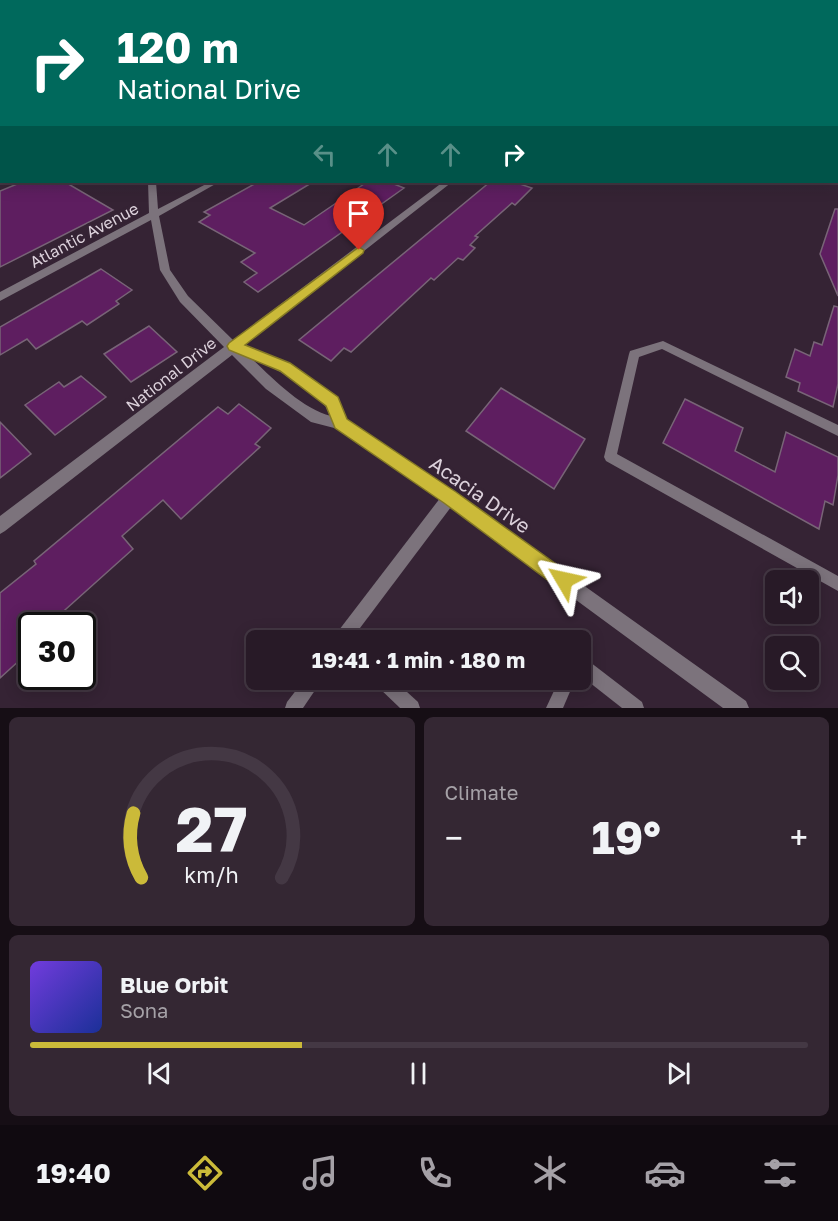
<!DOCTYPE html>
<html lang="en">
<head>
<meta charset="utf-8">
<style>
  body { margin:0; font-family:"Golos Text",sans-serif; background:#342733; color:#f1f3f6; height:100vh; display:flex; flex-direction:column; font-size:22px; white-space:nowrap }
  * { box-sizing:border-box; margin:0 }
  p { font-size:20px; color:#a5a1a7 }
  .icon { flex:none; width:33px; height:33px; fill:none; stroke:currentColor; stroke-width:2; stroke-linecap:round; stroke-linejoin:round }
  .map { position:relative; height:708px; overflow:hidden }
  .drawer { display:flex; flex-direction:column; gap:9px; padding:9px; background:#160e15; flex:1 }
  .drawer>* { flex:none }
  .hud { position:absolute; left:0px; top:0px; width:838px; height:183px; box-shadow:0 3px 15px #0003,0 0 0 2px #443844; background:#00695c; color:#fff; overflow:hidden }
  .fabs { position:absolute; left:765px; top:570px; display:grid; gap:12px }
  .fabs a { display:grid; place-items:center; width:54px; height:54px; border-radius:9px; background:#281a27; box-shadow:0 3px 15px #0003,0 0 0 2px #443844; font-size:30px }
  .speed { position:absolute; left:18px; top:612px; display:flex; gap:12px; font-size:30px; font-weight:700; text-align:center }
  .speed>* { display:grid; place-content:center; width:78px; height:78px; border-radius:50%; background:#281a27; box-shadow:0 3px 15px #0003,0 0 0 2px #443844; line-height:1 }
  .speed .limit { border:3px solid #111; border-radius:9px; background:#fff; color:#111 }
  .pin { position:absolute; display:grid; place-items:center; width:51px; height:51px; color:#fff; margin:-62px -26px; border-radius:50% 50% 50% 0; rotate:-45deg; box-shadow:0 0 6px #0007 }
  .pin .icon { rotate:45deg }
  .me { position:absolute; width:66px; margin:-33px; rotate:306deg; stroke-linejoin:round; filter:drop-shadow(0 0 4px #0008) }
  .turn { display:flex; align-items:center; gap:21px; height:126px; padding:0 18px; font-size:27px }
  .turn .icon { width:78px; height:78px; stroke-width:2.5 }
  .turn b { display:block; font-size:42px; line-height:51px }
  .lanes { display:flex; align-items:center; height:57px; padding:0 18px; background:#0003; justify-content:center; gap:30px; direction:ltr }
  .lanes .off { opacity:.35 }
  .big { font-size:45px; font-weight:700; line-height:1.1 }
  .drawer .card { flex:1; display:flex; flex-direction:column; justify-content:center; gap:9px; min-width:0; padding:0 21px; border-radius:9px; background:#342733 }
  .drawer .dial { align-items:center; gap:0 }
  .dial svg { height:156px; overflow:visible; fill:none; stroke:#443844; stroke-width:7; stroke-linecap:round; text-anchor:middle }
  .dial text { fill:#f1f3f6; stroke:none }
  .song { display:flex; align-items:center; gap:18px }
  .cover { width:72px; height:72px; border-radius:9px; background:linear-gradient(135deg,hsl(260 70% 55%),hsl(230 70% 35%)) }
  .played { height:6px; border-radius:3px; background:linear-gradient(90deg,#cbba39 35%,#443844 35%) }
  .keys { display:flex; justify-content:space-around; direction:ltr }
  .heat { display:flex; justify-content:space-between; align-items:center; font-size:33px; direction:ltr }
  .drawer .tiles { flex:1; display:grid; gap:9px; grid-template-columns:1fr 1fr }
  .card:last-child { grid-column:span 2 }
  .trip { position:absolute; left:246px; top:630px; width:345px; height:60px; border-radius:9px; background:#281a27; box-shadow:0 3px 15px #0003,0 0 0 2px #443844; font-weight:700; line-height:60px; text-align:center }
  .tabs { display:flex; height:96px; justify-content:space-around; align-items:center; background:#100a10; color:#a5a1a7 }
  .tabs .icon { width:42px; height:42px }
  .tabs .on { color:#cbba39 }
  .tabs b { font-size:27px; color:#f1f3f6 }
  .map>svg:first-child { display:block }
  .building { fill:#5e1e60; stroke:#786477; stroke-width:1.5 }
  .lines { fill:none; stroke-linecap:round; stroke-linejoin:round }
  .service { fill:#7c737c; fill-rule:evenodd }
  .minor { fill:#7c737c; fill-rule:evenodd }
  .route { fill:#cbba39; stroke:#847925; stroke-width:1.5 }
  .labels { text-anchor:middle; stroke-width:6; stroke-linejoin:round; paint-order:stroke }
  .street-label { font-size:16px; fill:#dcd1db; stroke:#352334 }
  .near-street-label { font-size:20px; fill:#dcd1db; stroke:#352334 }
</style>
</head>
<body>
<div class="map">
<svg width="838" height="708" viewBox="0 0 838 708">
  <rect width="100%" height="100%" fill="#352334"/>
  <g class="building">
    <polygon points="22,182 65,182 113,210 0,267 0,191"/>
    <polygon points="258,182 313,182 270,208 304,225 367,182 389,182 404,188 258,292 244,282 257,273 241,262 255,253 199,222 210,215 204,212"/>
    <polygon points="490,182 514,182 532,188 515,205 512,203 475,236 478,237 470,245 475,248 463,260 458,258 434,280 431,278 351,352 344,348 331,361 299,340"/>
    <polygon points="835,209 838,209 838,296 820,254"/>
    <polygon points="101,269 132,290 116,301 119,304 87,325 82,321 36,349 27,339 0,355 0,327"/>
    <polygon points="834,306 838,307 838,384 833,407 798,391 800,383 786,377 795,349 810,356 814,342 822,345"/>
    <polygon points="149,326 177,352 131,382 104,354"/>
    <polygon points="81,376 106,397 55,435 25,405 59,382 64,387"/>
    <polygon points="501,388 585,439 554,489 466,431"/>
    <polygon points="685,399 743,428 735,451 775,472 786,432 838,457 838,475 833,505 825,501 819,529 663,443"/>
    <polygon points="239,404 271,428 255,444 260,447 181,519 163,500 122,536 133,549 47,626 32,626 32,649 0,678 0,593 36,564 34,561 218,407 228,414"/>
    <polygon points="0,422 31,454 0,478"/>
  </g>
  <g class="lines">
    <g class="service">
      <rect x="837" y="125" width="1" height="4"/>
      <polygon points="663,341 838,425 838,436 662,349 639,357 617,454 838,576 838,591 606,461 604,457 629,354 630,351"/>
      <polygon points="449,492 454,493 456,498 454,503 351,640 334,640 336,634 444,493"/>
      <polygon points="580,657 586,659 642,702 644,708 622,708 580,675"/>
      <polygon points="304,680 322,680 303,708 285,708 287,702"/>
      <polygon points="375,680 394,680 418,702 420,708 400,708 377,686"/>
      <polygon points="559,680 575,680 563,708 546,708"/>
    </g>
    <g class="minor">
      <rect x="0" y="96" width="2" height="4"/>
      <polygon points="0,171 2,171 0,176"/>
      <path d="M148,182h8l2,27 52,-27h9l-60,34 11,54 18,26 45,44 210,-158h9l-208,163 45,19 48,34 9,22 108,73 292,208 3,7h-26l-279,-205 -106,-74 -27,-7 -45,-33 -34,-34 -227,176 -5,3v-18l224,-169 -44,-45 -20,-32 -9,-50 -151,81v-9l149,-79zM251,358c24,10 70,33 80,58 -29,-7 -59,-38 -80,-58z"/>
    </g>
  </g>
  <linearGradient id="sky" x2="0" y2="1"><stop stop-color="#1d131d"/><stop offset="0.49" stop-color="#4b455c"/><stop offset="1" stop-color="#4b455c" stop-opacity="0"/></linearGradient>
  <rect width="838" height="194" fill="url(#sky)"/>
  <polygon class="route" points="359,247 364,250 363,253 245,345 290,363 338,397 347,419 456,492 570,574 573,580 570,587 564,590 557,587 444,503 335,428 326,406 280,371 229,350 227,346 229,343"/>
  <g class="labels">
    <g class="street-label">
      <text transform="translate(84 235) rotate(-28)" y="6">Atlantic Avenue</text>
      <text transform="translate(171 374) rotate(-38)" y="6">National Drive</text>
    </g>
    <g class="near-street-label">
      <text transform="translate(480 495) rotate(35)" y="7">Acacia Drive</text>
    </g>
  </g>
</svg>
<div class="fabs">
<a><svg class="icon" aria-label="sound" viewBox="0 0 24 24"><path d="M4 9h4l5-4v14l-5-4H4zM17 9q2 3 0 6"/></svg></a>
<a><svg class="icon" aria-label="search" viewBox="0 0 24 24"><circle cx="10" cy="10" r="6"/><path d="M15 15l6 6"/></svg></a>
</div>
<div class="speed"><div class="limit">30</div></div>
<div class="pin" style="left:359px;top:250px;background:#d93025"><svg class="icon" aria-label="arrive" viewBox="0 0 24 24"><path d="M6 21V4h12l-3 4 3 4H6"/></svg></div>
<svg class="me" style="left:564px;top:580px" viewBox="-20 -20 40 40"><path d="M0-17L14 15 0 8-14 15z" fill="#cbba39" stroke="#fff" stroke-width="4"/></svg>
<div class="trip">19:41 · 1 min · 180 m</div>
<div class="hud">
<div class="turn"><svg class="icon" aria-label="right" viewBox="0 0 24 24"><path d="M7 20v-9h11M14 6l5 5-5 5"/></svg><div><b>120 m</b>National Drive</div></div>
<div class="lanes"><svg class="icon off" aria-label="left" viewBox="0 0 24 24"><path d="M17 20v-9H6M10 6l-5 5 5 5"/></svg><svg class="icon off" aria-label="ahead" viewBox="0 0 24 24"><path d="M12 20V5M6 11l6-6 6 6"/></svg><svg class="icon off" aria-label="ahead" viewBox="0 0 24 24"><path d="M12 20V5M6 11l6-6 6 6"/></svg><svg class="icon" aria-label="right" viewBox="0 0 24 24"><path d="M7 20v-9h11M14 6l5 5-5 5"/></svg></div>
</div>
</div>
<section class="drawer">
<div class="tiles">
<div class="card dial"><svg viewBox="0 0 100 80">
<path d="M14 69A42 42 0 1 1 86 69"/>
<path d="M14 69A42 42 0 0 1 10 36" stroke="#cbba39"/>
<text x="50" y="56" font-size="32" font-weight="700">27</text>
<text x="50" y="72" font-size="11">km/h</text>
</svg></div>
<div class="card"><p>Climate</p>
<div class="heat"><a>−</a><b class="big">19°</b><a>+</a></div>
</div>
<div class="card">
<div class="song"><i class="cover"></i><div><b>Blue Orbit</b><p>Sona</p></div></div>
<div class="played"></div>
<div class="keys"><svg class="icon" aria-label="previous" viewBox="0 0 24 24"><path d="M18 5L8 12l10 7zM5 5v14"/></svg><svg class="icon" aria-label="pause" viewBox="0 0 24 24"><path d="M8 5v14M16 5v14"/></svg><svg class="icon" aria-label="next" viewBox="0 0 24 24"><path d="M6 5l10 7-10 7zM19 5v14"/></svg></div>
</div>
</div>
</section>
<nav class="tabs">
<b>19:40</b>
<svg class="icon on" aria-label="directions" viewBox="0 0 24 24"><path d="M12 3l9 9-9 9-9-9zM9 14v-3h6M13 9l2 2-2 2"/></svg>
<svg class="icon" aria-label="music" viewBox="0 0 24 24"><path d="M9 18V5l10-2v13"/><circle cx="6" cy="18" r="3"/><circle cx="16" cy="16" r="3"/></svg>
<svg class="icon" aria-label="phone" viewBox="0 0 24 24"><path d="M5 4h4l2 5-3 2q2 4 5 5l2-3 5 2v4C11 20 4 13 5 4z"/></svg>
<svg class="icon" aria-label="climate" viewBox="0 0 24 24"><path d="M12 3v18M4 7l16 10M4 17L20 7"/></svg>
<svg class="icon" aria-label="car" viewBox="0 0 24 24"><path d="M5 17H2v-5l4-1 3-4h7l3 4 3 1v5h-3M9 17h6M6 11h13"/><circle cx="7" cy="17" r="2"/><circle cx="17" cy="17" r="2"/></svg>
<svg class="icon" aria-label="filters" viewBox="0 0 24 24"><path d="M4 7h16M4 17h16"/><circle cx="9" cy="7" r="2"/><circle cx="15" cy="17" r="2"/></svg>
</nav>
</body>
</html>
